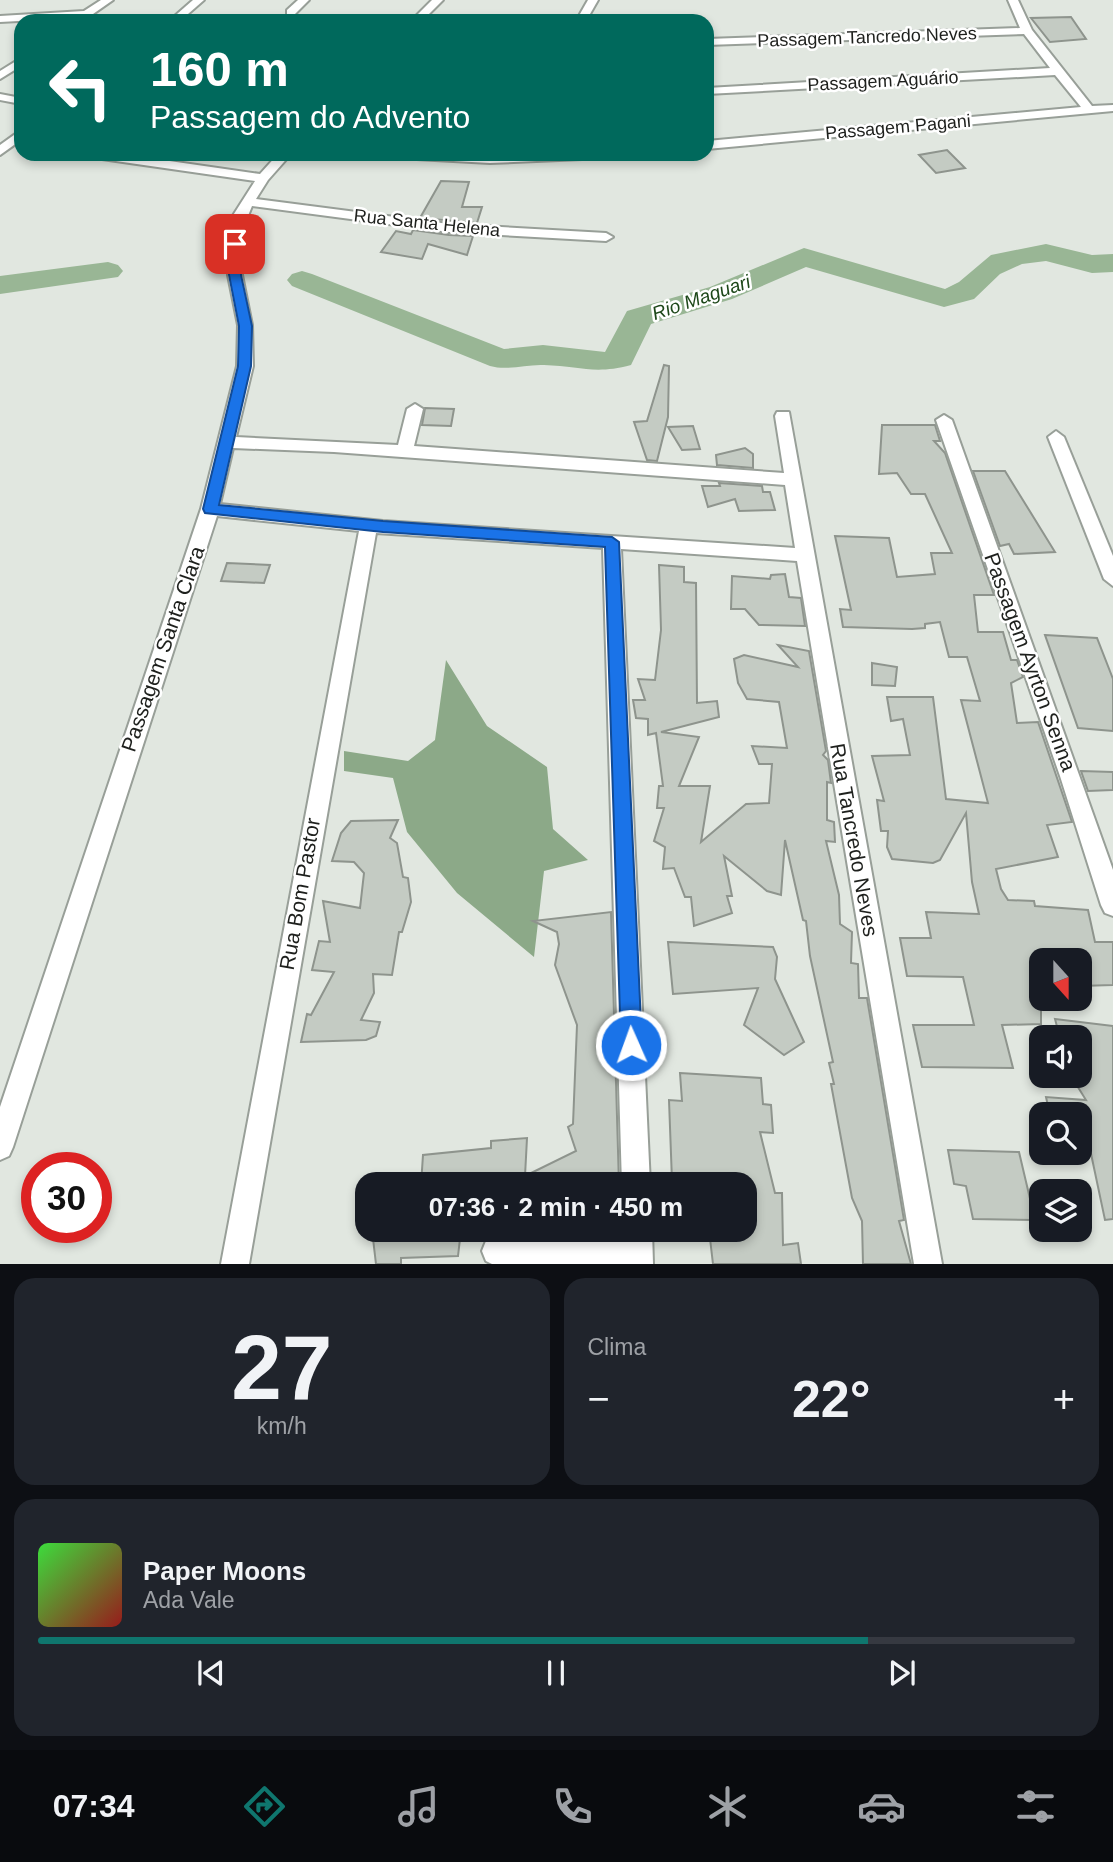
<!DOCTYPE html>
<html lang="pt">
<head>
<meta charset="utf-8">
<style>
  body { margin:0; font-family:Arial,sans-serif; background:#20242c; color:#f1f3f6; height:100vh; display:flex; flex-direction:column; font-size:26px; white-space:nowrap }
  * { box-sizing:border-box; margin:0 }
  p { font-size:23px; color:#9ea1a6 }
  .icon { flex:none; width:38px; height:38px; fill:none; stroke:currentColor; stroke-width:2; stroke-linecap:round; stroke-linejoin:round }
  .map { position:relative; height:1264px; overflow:hidden }
  .sheet { display:flex; flex-direction:column; gap:14px; padding:14px; background:#0d0f14; flex:1 }
  .sheet>* { flex:none }
  .banner { position:absolute; left:14px; top:14px; width:700px; height:147px; border-radius:21px; box-shadow:0 4px 10px #0003; background:#00695c; color:#fff; overflow:hidden }
  .needle { width:46px; rotate:159deg }
  .fabs { position:absolute; left:1029px; top:948px; display:grid; gap:14px }
  .fabs a { display:grid; place-items:center; width:63px; height:63px; border-radius:14px; background:#171b24; box-shadow:0 4px 10px #0003; font-size:35px }
  .speed { position:absolute; left:21px; top:1152px; display:flex; gap:14px; font-size:35px; font-weight:700; text-align:center }
  .speed>* { display:grid; place-content:center; width:91px; height:91px; border-radius:50%; background:#171b24; box-shadow:0 4px 10px #0003; line-height:1 }
  .speed .limit { border:10px solid #d22; background:#fff; color:#111 }
  .pin { position:absolute; display:grid; place-items:center; width:60px; height:60px; color:#fff; margin:-30px; border-radius:14px; box-shadow:0 4px 10px #0006 }
  .me { position:absolute; width:77px; margin:-38px; rotate:358deg; stroke-linejoin:round; filter:drop-shadow(0 0 5px #0008) }
  .turn { display:flex; align-items:center; gap:24px; height:147px; padding:0 21px; font-size:32px }
  .turn .icon { width:91px; height:91px; stroke-width:2.5 }
  .turn b { display:block; font-size:49px; line-height:60px }
  .big { font-size:52px; font-weight:600; line-height:1.1 }
  .sheet .widget { flex:1; display:flex; flex-direction:column; justify-content:center; gap:10px; min-width:0; padding:0 24px; border-radius:21px; background:#20242c }
  .sheet .dial { align-items:center; gap:0 }
  .dial b { font-size:91px; line-height:1 }
  .song { display:flex; align-items:center; gap:21px }
  .cover { width:84px; height:84px; border-radius:10px; background:linear-gradient(135deg,hsl(120 70% 55%),hsl(0 70% 35%)) }
  .played { height:7px; border-radius:4px; background:linear-gradient(90deg,#0f766e 80%,#363941 80%) }
  .keys { display:flex; justify-content:space-around; direction:ltr }
  .heat { display:flex; justify-content:space-between; align-items:center; font-size:38px; direction:ltr }
  .sheet .tiles { flex:1; display:grid; gap:14px; grid-template-columns:1fr 1fr }
  .widget:last-child { grid-column:span 2 }
  .trip { position:absolute; left:355px; top:1172px; width:402px; height:70px; border-radius:21px; background:#171b24; box-shadow:0 4px 10px #0003; font-weight:600; line-height:70px; text-align:center }
  .tab-bar { display:flex; height:112px; justify-content:space-around; align-items:center; background:#090b0e; color:#9ea1a6 }
  .tab-bar .icon { width:49px; height:49px }
  .tab-bar .selected { color:#0f766e }
  .tab-bar b { font-size:32px; color:#f1f3f6 }
  .map>svg:first-child { display:block }
  .forest { fill:#8ca988 }
  .lines { fill:none; stroke-linecap:round; stroke-linejoin:round }
  .river { fill:#99b695; fill-rule:evenodd }
  .building { fill:#c4cbc3; stroke:#8e948d; stroke-width:2 }
  .street-casing { stroke:#989f98; stroke-width:4 }
  .street { fill:#fff; fill-rule:evenodd }
  .route { fill:#1a73e8; stroke:#114b97; stroke-width:2 }
  .labels { text-anchor:middle; stroke-width:5; stroke-linejoin:round; paint-order:stroke }
  .far-street-label { font-size:18px; fill:#1e201d; stroke:#fff }
  .far-water-label { font-size:19px; font-style:italic; fill:#1d4719; stroke:#fff }
  .street-label { font-size:21px; fill:#1e201d; stroke:#fff }
</style>
</head>
<body>
<div class="map">
<svg width="1113" height="1264" viewBox="0 0 1113 1264">
  <rect width="100%" height="100%" fill="#e1e7e0"/>
  <polygon class="forest" points="446,660 487,726 547,767 553,829 588,860 544,871 534,957 457,893 407,832 393,778 344,771 344,751 408,761 435,740"/>
  <g class="lines">
    <g class="river">
      <path d="M1046,244l46,11 21,-1v18l-21,1 -46,-12 -24,3 -22,10 -26,25 -30,8 -138,-40 -74,32 -81,25 -20,41c-37,10 -51,1 -87,0 -18,-1 -36,6 -54,1l-198,-80 -5,-6 5,-6 10,-3 10,3 192,75 39,-4 62,7 22,-41 83,-24 94,-39 141,41 14,-7 32,-27z"/>
      <polygon points="108,262 118,265 123,271 118,277 0,294 0,276"/>
    </g>
  </g>
  <g class="building">
    <polygon points="1071,17 1086,39 1050,42 1031,18"/>
    <polygon points="947,150 965,168 936,173 919,155"/>
    <polygon points="441,181 469,182 462,207 482,207 477,223 420,218"/>
    <polygon points="413,230 449,235 473,236 467,255 428,244 422,259 381,252 396,231 411,234"/>
    <polygon points="664,365 669,366 668,417 657,461 647,460 634,422 647,421"/>
    <polygon points="425,408 454,409 451,426 422,425"/>
    <polygon points="882,425 935,425 940,441 934,441 945,453 994,595 974,595 978,632 1003,632 1011,660 1017,660 1023,677 1011,683 1017,723 1038,722 1072,822 1047,825 1058,857 996,869 1001,889 1008,900 1034,901 1035,906 1088,910 1095,942 1113,942 1113,985 1080,986 1080,961 1041,961 1041,1024 1002,1025 1013,1068 922,1067 913,1025 974,1025 963,977 907,976 900,938 931,938 926,912 979,914 972,882 966,813 940,860 933,863 892,859 887,847 888,831 881,831 877,800 884,801 872,756 910,755 903,719 891,721 887,697 933,697 946,799 988,803 961,700 980,701 967,657 949,657 940,622 925,624 925,628 912,629 843,627 840,609 851,610 835,536 889,538 897,577 935,574 931,553 952,553 925,494 911,494 897,473 879,474"/>
    <polygon points="693,426 700,449 682,450 668,427"/>
    <polygon points="745,448 753,454 753,468 717,465 716,455"/>
    <polygon points="973,471 1005,471 1055,552 1014,554 1009,544 1000,546"/>
    <polygon points="719,483 762,486 763,492 770,492 775,510 739,511 735,499 708,507 702,486 720,486"/>
    <polygon points="227,563 270,565 264,583 221,581"/>
    <polygon points="659,565 684,567 684,582 696,583 697,703 717,701 719,717 661,732 699,737 679,786 710,786 701,842 746,804 769,803 772,764 759,764 752,746 787,748 779,702 747,699 738,683 734,659 744,655 798,667 778,645 809,651 826,751 823,755 828,760 831,783 827,782 827,820 834,822 835,842 826,841 839,895 840,924 852,932 851,963 858,964 859,998 867,998 904,1220 899,1221 911,1264 863,1264 862,1221 852,1198 831,1084 834,1084 829,1063 833,1062 810,956 806,921 803,920 785,840 781,895 767,891 724,856 732,896 727,896 732,913 694,926 691,897 685,897 674,868 663,869 665,847 654,841 664,808 657,808 659,786 663,786 656,733 648,735 648,719 636,718 633,700 645,700 638,679 655,680 661,630"/>
    <polygon points="785,574 789,597 801,598 805,626 759,625 745,609 731,609 732,576 770,579 771,575"/>
    <polygon points="1045,635 1097,638 1113,679 1113,731 1078,728"/>
    <polygon points="872,663 897,667 895,686 872,685"/>
    <polygon points="1081,771 1113,772 1113,790 1088,791"/>
    <polygon points="398,820 390,838 397,843 403,877 408,878 411,902 402,932 399,932 392,975 373,974 374,993 361,1020 380,1022 376,1036 366,1040 301,1042 307,1014 311,1015 334,972 312,970 319,941 330,942 323,901 360,908 364,873 354,862 332,861 341,833 351,821"/>
    <polygon points="611,912 619,1185 421,1185 423,1155 491,1148 491,1141 527,1138 525,1176 576,1151 568,1127 573,1124 577,1025 555,965 559,944 557,932 533,921"/>
    <polygon points="668,942 773,947 777,957 775,979 804,1042 784,1055 744,1025 758,988 673,994"/>
    <polygon points="1055,1019 1113,1026 1113,1219 1105,1220 1090,1149 1080,1148 1080,1115 1050,1115 1046,1097 1086,1100 1071,1076 1080,1076 1080,1038 1060,1038"/>
    <polygon points="680,1073 761,1078 763,1104 771,1105 773,1133 760,1132 775,1193 782,1193 783,1245 798,1243 801,1264 713,1264 709,1230 746,1234 746,1185 672,1181 669,1100 682,1101"/>
    <polygon points="948,1150 1019,1152 1035,1220 973,1219 966,1186 954,1184"/>
    <polygon points="372,1230 461,1230 458,1256 401,1258 401,1264 376,1264"/>
  </g>
  <g class="lines">
    <g class="street-casing">
      <g id="street">
        <polygon points="101,0 113,0 83,21 74,21 74,18 0,22 0,16 84,11"/>
        <polygon points="193,0 204,0 180,21 169,21"/>
        <polygon points="298,0 309,0 295,14 287,14 287,10"/>
        <polygon points="432,0 443,0 422,21 411,21"/>
        <polygon points="588,0 598,0 586,21 576,21"/>
        <polygon points="1008,0 1018,0 1032,30 1092,106 1113,105 1113,111 707,149 707,141 1081,107 1055,75 707,94 707,88 1050,68 1024,34 707,45 707,39 1020,28"/>
        <polygon points="21,58 21,66 0,79 0,71"/>
        <polygon points="0,94 21,98 21,104 0,100"/>
        <polygon points="21,130 21,140 0,155 0,145"/>
        <path d="M89,154h32l139,20 18,-20h13l-23,26 -12,19 193,25 157,9 7,4 -7,4 -157,-9 -197,-26 -11,27 1,42 10,50 1,41 -17,71 162,8 9,-36 8,-5 8,5 -9,37 370,27 -9,-57 2,-4h12l153,852h-28l-117,-703 -176,-12 29,636h-28l-19,-637 -227,-15 -127,731h-28l138,-733 -142,-15 -204,631 -4,9 -9,4v-53l201,-598 36,-143 1,-41 -10,-50 -1,-42 5,-16 23,-36 -160,-23zM233,448l101,4 451,33 10,63 -412,-27 -163,-17z"/>
        <polygon points="392,154 611,154 605,158 490,163 398,158"/>
        <polygon points="944,415 952,420 1113,870 1113,916 1105,913 1101,905 1060,776 936,420"/>
        <polygon points="1056,431 1064,437 1113,556 1113,586 1104,579 1048,437"/>
        <polygon points="624,1230 652,1230 653,1264 492,1264 486,1261 482,1251 486,1241 496,1237 624,1236"/>
      </g>
    </g>
    <use href="#street" class="street"/>
  </g>
  <polygon class="route" points="235,241 240,244 241,275 252,326 251,366 219,505 383,521 612,537 619,542 642,1045 638,1052 631,1056 624,1052 621,1045 605,547 383,532 205,513 203,509 238,366 239,326 229,275 229,244"/>
  <g class="labels">
    <g class="far-street-label">
      <text transform="translate(867 37) rotate(-2)" y="6">Passagem Tancredo Neves</text>
      <text transform="translate(883 81) rotate(-3)" y="6">Passagem Aguário</text>
      <text transform="translate(898 127) rotate(-5)" y="6">Passagem Pagani</text>
      <text transform="translate(427 223) rotate(6)" y="6">Rua Santa Helena</text>
    </g>
    <g class="far-water-label">
      <text transform="translate(701 297) rotate(-19)" y="7">Rio Maguari</text>
    </g>
    <g class="street-label">
      <text transform="translate(163 649) rotate(-71)" y="7">Passagem Santa Clara</text>
      <text transform="translate(1030 662) rotate(70)" y="7">Passagem Ayrton Senna</text>
      <text transform="translate(854 840) rotate(80)" y="7">Rua Tancredo Neves</text>
      <text transform="translate(300 894) rotate(-80)" y="7">Rua Bom Pastor</text>
    </g>
  </g>
</svg>
<div class="fabs">
<a><svg class="needle" viewBox="-14 -14 28 28"><path d="M0-13l5 13h-10z" fill="#e53935"/><path d="M0 13l5-13h-10z" fill="#9ea1a6"/></svg></a>
<a><svg class="icon" aria-label="sound" viewBox="0 0 24 24"><path d="M4 9h4l5-4v14l-5-4H4zM17 9q2 3 0 6"/></svg></a>
<a><svg class="icon" aria-label="search" viewBox="0 0 24 24"><circle cx="10" cy="10" r="6"/><path d="M15 15l6 6"/></svg></a>
<a><svg class="icon" aria-label="layers" viewBox="0 0 24 24"><path d="M12 4l9 5-9 5-9-5zM3 14l9 5 9-5"/></svg></a>
</div>
<div class="speed"><div class="limit">30</div></div>
<div class="pin" style="left:235px;top:244px;background:#d93025"><svg class="icon" aria-label="arrive" viewBox="0 0 24 24"><path d="M6 21V4h12l-3 4 3 4H6"/></svg></div>
<svg class="me" style="left:631px;top:1045px" viewBox="-20 -20 40 40"><circle r="17" fill="#1a73e8" stroke="#fff" stroke-width="3"/><path d="M0-11L8 9 0 5-8 9z" fill="#fff"/></svg>
<div class="trip">07:36 · 2 min · 450 m</div>
<div class="banner">
<div class="turn"><svg class="icon" aria-label="left" viewBox="0 0 24 24"><path d="M17 20v-9H6M10 6l-5 5 5 5"/></svg><div><b>160 m</b>Passagem do Advento</div></div>
</div>
</div>
<section class="sheet">
<div class="tiles">
<div class="widget dial"><b>27</b><p>km/h</p></div>
<div class="widget"><p>Clima</p>
<div class="heat"><a>−</a><b class="big">22°</b><a>+</a></div>
</div>
<div class="widget">
<div class="song"><i class="cover"></i><div><b>Paper Moons</b><p>Ada Vale</p></div></div>
<div class="played"></div>
<div class="keys"><svg class="icon" aria-label="previous" viewBox="0 0 24 24"><path d="M18 5L8 12l10 7zM5 5v14"/></svg><svg class="icon" aria-label="pause" viewBox="0 0 24 24"><path d="M8 5v14M16 5v14"/></svg><svg class="icon" aria-label="next" viewBox="0 0 24 24"><path d="M6 5l10 7-10 7zM19 5v14"/></svg></div>
</div>
</div>
</section>
<nav class="tab-bar">
<b>07:34</b>
<svg class="icon selected" aria-label="directions" viewBox="0 0 24 24"><path d="M12 3l9 9-9 9-9-9zM9 14v-3h6M13 9l2 2-2 2"/></svg>
<svg class="icon" aria-label="music" viewBox="0 0 24 24"><path d="M9 18V5l10-2v13"/><circle cx="6" cy="18" r="3"/><circle cx="16" cy="16" r="3"/></svg>
<svg class="icon" aria-label="phone" viewBox="0 0 24 24"><path d="M5 4h4l2 5-3 2q2 4 5 5l2-3 5 2v4C11 20 4 13 5 4z"/></svg>
<svg class="icon" aria-label="climate" viewBox="0 0 24 24"><path d="M12 3v18M4 7l16 10M4 17L20 7"/></svg>
<svg class="icon" aria-label="car" viewBox="0 0 24 24"><path d="M5 17H2v-5l4-1 3-4h7l3 4 3 1v5h-3M9 17h6M6 11h13"/><circle cx="7" cy="17" r="2"/><circle cx="17" cy="17" r="2"/></svg>
<svg class="icon" aria-label="filters" viewBox="0 0 24 24"><path d="M4 7h16M4 17h16"/><circle cx="9" cy="7" r="2"/><circle cx="15" cy="17" r="2"/></svg>
</nav>
</body>
</html>
